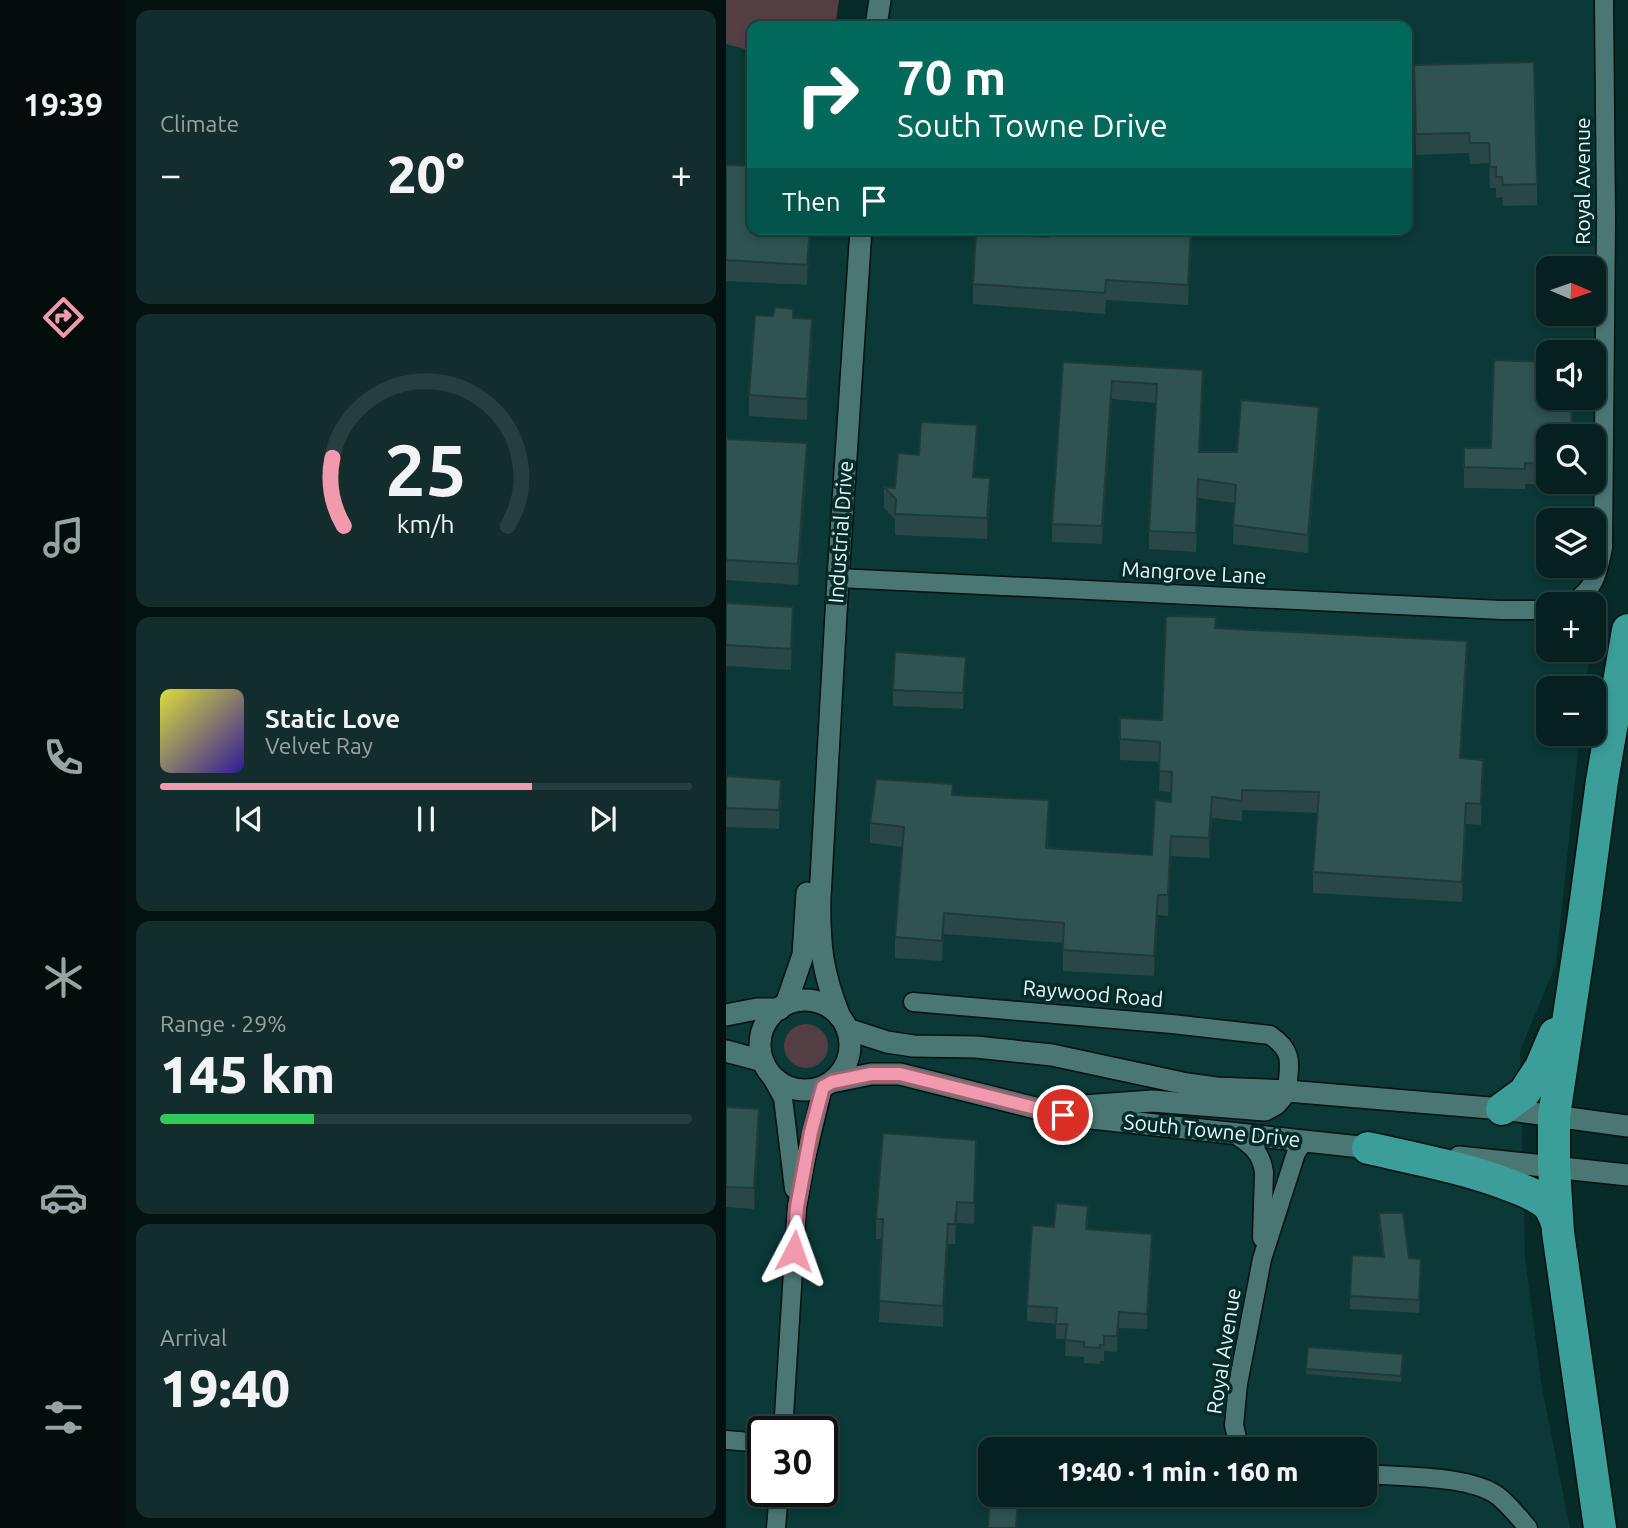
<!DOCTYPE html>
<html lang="en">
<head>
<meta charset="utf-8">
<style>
  body { margin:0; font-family:Ubuntu,sans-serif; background:#132d2c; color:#f1f3f6; height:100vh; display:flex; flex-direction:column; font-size:26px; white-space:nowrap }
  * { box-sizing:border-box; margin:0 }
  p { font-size:23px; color:#97a3a4 }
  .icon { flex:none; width:38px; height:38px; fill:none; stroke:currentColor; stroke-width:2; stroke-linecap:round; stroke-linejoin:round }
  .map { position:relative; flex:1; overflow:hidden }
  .panel { display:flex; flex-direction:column; gap:10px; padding:10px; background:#031211; width:600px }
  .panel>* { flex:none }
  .guide { position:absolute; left:21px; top:21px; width:665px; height:214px; border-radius:14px; box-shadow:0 4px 10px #0003,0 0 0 2px #263e3d; background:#00695c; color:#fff; overflow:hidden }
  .needle { width:46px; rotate:92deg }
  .tools { position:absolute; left:810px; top:256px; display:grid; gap:14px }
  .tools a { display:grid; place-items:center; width:70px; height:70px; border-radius:14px; background:#05201f; box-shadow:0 4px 10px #0003,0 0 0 2px #263e3d; font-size:35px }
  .speed { position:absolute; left:21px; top:1416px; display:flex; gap:14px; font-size:35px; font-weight:700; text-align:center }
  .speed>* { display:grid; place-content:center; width:91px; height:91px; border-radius:50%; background:#05201f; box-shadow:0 4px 10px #0003,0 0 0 2px #263e3d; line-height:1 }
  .speed .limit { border:4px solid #111; border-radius:10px; background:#fff; color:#111 }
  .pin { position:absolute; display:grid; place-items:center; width:60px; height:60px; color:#fff; margin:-30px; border:4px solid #fff; border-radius:50%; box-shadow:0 2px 7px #0007 }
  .me { position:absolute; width:77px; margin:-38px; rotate:4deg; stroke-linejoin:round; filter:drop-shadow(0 0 5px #0008) }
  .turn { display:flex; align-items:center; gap:24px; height:147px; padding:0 35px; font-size:32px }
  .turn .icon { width:91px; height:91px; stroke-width:2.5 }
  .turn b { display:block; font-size:49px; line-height:60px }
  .then { display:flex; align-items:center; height:66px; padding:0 35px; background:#0003; gap:14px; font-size:26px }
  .big { font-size:52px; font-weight:800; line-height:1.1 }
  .panel .card { flex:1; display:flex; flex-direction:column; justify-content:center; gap:10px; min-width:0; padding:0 24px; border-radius:14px; background:#132d2c }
  .panel .dial { align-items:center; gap:0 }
  .dial svg { height:182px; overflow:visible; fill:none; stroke:#263e3d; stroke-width:7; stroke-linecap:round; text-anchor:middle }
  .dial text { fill:#f1f3f6; stroke:none }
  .song { display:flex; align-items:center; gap:21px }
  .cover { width:84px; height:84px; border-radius:10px; background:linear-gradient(135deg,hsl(60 70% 55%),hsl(250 70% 35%)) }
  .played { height:7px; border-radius:4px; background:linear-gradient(90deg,#f29aad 70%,#263e3d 70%) }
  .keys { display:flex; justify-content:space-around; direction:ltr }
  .heat { display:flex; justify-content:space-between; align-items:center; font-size:38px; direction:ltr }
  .charge { height:10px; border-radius:5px; background:linear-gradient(90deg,#34c759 29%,#263e3d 0) }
  .trip { position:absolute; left:252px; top:1437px; width:399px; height:70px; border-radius:14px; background:#05201f; box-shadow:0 4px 10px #0003,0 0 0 2px #263e3d; font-weight:800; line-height:70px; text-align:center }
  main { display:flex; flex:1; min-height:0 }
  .tabs { display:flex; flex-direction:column; width:126px; justify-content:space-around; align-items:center; background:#020d0c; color:#97a3a4 }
  .tabs .icon { width:49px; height:49px }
  .tabs .active { color:#f29aad }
  .tabs b { font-size:32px; color:#f1f3f6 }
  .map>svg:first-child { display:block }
  .built { fill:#0a3937; fill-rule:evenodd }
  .green { fill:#533f43 }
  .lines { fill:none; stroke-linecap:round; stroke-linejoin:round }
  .minor-casing { stroke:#001211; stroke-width:21 }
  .tertiary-casing { stroke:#001211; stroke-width:24 }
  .motorway-casing { stroke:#001211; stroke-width:35 }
  .minor { stroke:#4a7774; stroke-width:18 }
  .tertiary { stroke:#4a7774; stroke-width:21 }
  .motorway { stroke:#3b9e99; stroke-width:32 }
  .wall { fill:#284746 }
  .shaded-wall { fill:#203a39 }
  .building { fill:#2e5351; stroke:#203a39; stroke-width:2 }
  .route-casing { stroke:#9d6470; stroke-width:18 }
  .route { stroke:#f29aad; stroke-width:12 }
  .labels { text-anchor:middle; stroke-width:7; stroke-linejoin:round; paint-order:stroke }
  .street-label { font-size:21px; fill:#e3fbf9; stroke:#072b29 }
</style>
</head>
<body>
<main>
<nav class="tabs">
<b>19:39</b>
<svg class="icon active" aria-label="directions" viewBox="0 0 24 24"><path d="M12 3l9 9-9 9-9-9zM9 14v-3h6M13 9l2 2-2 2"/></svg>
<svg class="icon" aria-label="music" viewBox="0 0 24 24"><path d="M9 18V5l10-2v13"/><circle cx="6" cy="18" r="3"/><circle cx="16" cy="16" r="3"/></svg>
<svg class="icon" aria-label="phone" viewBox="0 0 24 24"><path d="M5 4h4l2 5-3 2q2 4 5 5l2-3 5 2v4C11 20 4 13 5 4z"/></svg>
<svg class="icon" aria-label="climate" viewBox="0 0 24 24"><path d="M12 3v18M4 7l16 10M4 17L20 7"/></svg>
<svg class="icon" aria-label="car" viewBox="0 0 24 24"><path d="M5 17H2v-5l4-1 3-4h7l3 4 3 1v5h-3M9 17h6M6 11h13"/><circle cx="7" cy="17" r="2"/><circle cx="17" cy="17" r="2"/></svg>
<svg class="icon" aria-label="filters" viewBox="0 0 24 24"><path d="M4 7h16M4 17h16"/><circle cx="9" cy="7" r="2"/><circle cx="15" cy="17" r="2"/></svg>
</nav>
<section class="panel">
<div class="card"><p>Climate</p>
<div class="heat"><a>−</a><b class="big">20°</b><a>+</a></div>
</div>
<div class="card dial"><svg viewBox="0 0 100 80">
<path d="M14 69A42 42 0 1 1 86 69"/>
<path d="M14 69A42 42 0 0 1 9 39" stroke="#f29aad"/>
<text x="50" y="56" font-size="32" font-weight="700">25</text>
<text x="50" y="72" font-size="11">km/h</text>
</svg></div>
<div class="card">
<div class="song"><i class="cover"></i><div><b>Static Love</b><p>Velvet Ray</p></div></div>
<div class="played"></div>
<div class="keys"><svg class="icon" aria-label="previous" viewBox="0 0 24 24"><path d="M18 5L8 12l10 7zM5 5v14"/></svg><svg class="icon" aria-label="pause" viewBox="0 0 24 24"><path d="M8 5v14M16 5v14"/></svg><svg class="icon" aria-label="next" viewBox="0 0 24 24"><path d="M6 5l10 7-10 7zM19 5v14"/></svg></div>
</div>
<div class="card"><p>Range · 29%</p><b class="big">145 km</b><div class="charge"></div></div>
<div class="card"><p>Arrival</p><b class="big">19:40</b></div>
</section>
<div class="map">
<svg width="902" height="1528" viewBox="0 0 902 1528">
  <rect width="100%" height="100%" fill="#072b29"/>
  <path class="built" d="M154,0h731l-8,548 -9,70v-14h-46v45h42l-5,39h-37v45h32l-24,231 -36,87 5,205 16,126 29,146h-844v-1484l26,7v178h655v-203h-531zM822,268h46v45h-46zM822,352h46v45h-46zM822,436h46v45h-46zM822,520h46v45h-46zM37,1432h59v59h-59zM264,1449h375v45h-375z"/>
  <g class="green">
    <polygon points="0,0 113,0 109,26 26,26 26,51 0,44"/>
    <circle cx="80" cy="1046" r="22"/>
  </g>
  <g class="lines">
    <g class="minor-casing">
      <g id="minor">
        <polyline points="112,578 775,610 822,610"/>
        <path d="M846,604c24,-18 25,-28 31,-56l3,-329 -2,-219"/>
        <path d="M187,1002l259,22 98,11c25,17 19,29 17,56"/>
        <polyline points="42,1071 57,1098 68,1189"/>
        <path d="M507,1133c17,11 28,18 31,39l-2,66"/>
        <polyline points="57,1432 71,1207 80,1158 97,1087"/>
        <polyline points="0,1440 37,1443"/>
        <polyline points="516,1449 511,1438 508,1425 512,1384 523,1327 536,1259 570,1153 578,1141"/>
        <path d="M639,1474c36,3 105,1 133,22 11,9 21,21 30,32"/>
        <polyline points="50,1528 53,1491"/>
      </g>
    </g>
    <g class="tertiary-casing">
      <g id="tertiary">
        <polyline points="150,26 154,0"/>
        <circle cx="79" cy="1045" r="45"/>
        <polyline points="60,1004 77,955 81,893"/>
        <polyline points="0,1015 31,1009 54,1009"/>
        <path d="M114,1017c-18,-45 -21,-73 -20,-120l18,-319 23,-349"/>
        <polyline points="121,1029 161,1042 187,1046 250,1047 326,1055 461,1084 490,1088 561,1091 776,1109 902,1126"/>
        <polyline points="0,1051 37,1061"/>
        <polyline points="106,1082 145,1074 174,1074 337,1115 653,1149"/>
        <polyline points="343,1107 426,1101 539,1110 550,1104 561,1091"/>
        <polyline points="733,1157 902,1175"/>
      </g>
    </g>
    <g class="motorway-casing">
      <g id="motorway">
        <polyline points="776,1109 798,1093 815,1067 829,1034"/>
        <path d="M642,1148c49,11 98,20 144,38 12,5 25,9 35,18 5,5 7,12 10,19"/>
        <polyline points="874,1528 832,1232 828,1167 828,1116 857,922 876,781 902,630"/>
      </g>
    </g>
    <use href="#minor" class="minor"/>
    <use href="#tertiary" class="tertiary"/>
    <use href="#motorway" class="motorway"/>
  </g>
  <g class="wall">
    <polygon points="688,65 811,184 811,205 777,206 776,197 770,198 770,188 764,188 763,163 744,164 743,153 690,155"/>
    <polygon points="0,165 85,229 81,285 0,281"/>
    <polygon points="191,229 247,229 246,237 191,232"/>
    <polygon points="466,229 462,305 380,300 379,314 247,304 247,284 322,237"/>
    <polygon points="67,318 86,340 81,420 23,416 23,395"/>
    <polygon points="337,362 477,389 474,452 511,452 593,426 582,553 507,544 508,503 472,498 470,552 423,549 423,531 430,403 386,399 376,544 326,542 326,524"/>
    <polygon points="822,397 847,397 846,436 822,436 822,481 845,481 845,485 799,484 799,489 738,488 738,448 765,448"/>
    <polygon points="0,439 81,464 72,585 0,580"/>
    <polygon points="251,445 248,478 264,499 261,539 169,535 169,519 158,508 158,487 169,488 193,455"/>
    <polygon points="0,603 67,628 65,670 0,666"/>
    <polygon points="490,628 741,662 735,758 757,781 755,825 740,824 736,902 587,893 587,872 591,813 516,810 516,821 486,818 483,858 445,856 442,916 432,915 428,976 337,971 337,943 218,934 216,961 169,958 169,937 176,847 144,843 144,823 227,795 323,820 322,848 426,855 445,802 445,792 433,791 434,762 394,760 394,718 436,720"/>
    <polygon points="240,672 237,709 167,706 167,690"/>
    <polygon points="0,776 55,799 53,829 0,827"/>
    <polygon points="0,1107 33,1129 28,1209 0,1207"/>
    <polygon points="250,1161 248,1224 231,1223 229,1244 222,1244 217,1327 153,1322 156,1239 150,1239 150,1219"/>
    <polygon points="653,1213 683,1258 695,1272 693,1313 624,1309 624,1296 657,1257 653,1226"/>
    <polygon points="362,1221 361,1229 426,1249 421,1329 393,1328 391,1352 378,1351 378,1361 374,1361 374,1364 358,1363 358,1357 339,1356 340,1339 330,1339 330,1324 301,1321 301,1306 328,1227"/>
    <polygon points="582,1347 677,1354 675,1382 580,1374"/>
  </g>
  <g class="shaded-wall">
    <polygon points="84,229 85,229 81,285 81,265"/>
    <polygon points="465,229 466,229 462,305 462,285"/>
    <polygon points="86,319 86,340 81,420 81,399"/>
    <polygon points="477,370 477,389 473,470 473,452"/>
    <polygon points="386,381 386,399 376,544 376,526"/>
    <polygon points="593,407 593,426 582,553 582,535"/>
    <polygon points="251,425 251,445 247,498 247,477"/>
    <polygon points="81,443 81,464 72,585 72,564"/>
    <polygon points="264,478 264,499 261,539 261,518"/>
    <polygon points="472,479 472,498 470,552 470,533"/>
    <polygon points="67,607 67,628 65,670 65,649"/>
    <polygon points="741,641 741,662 734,779 734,758"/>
    <polygon points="240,657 240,672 237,709 237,693"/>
    <polygon points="757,760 757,781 755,825 755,804"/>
    <polygon points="55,780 55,799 53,829 53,810"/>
    <polygon points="486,797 486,818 483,858 483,838"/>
    <polygon points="323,800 323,820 320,868 320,848"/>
    <polygon points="740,803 740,824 736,902 736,882"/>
    <polygon points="445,836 445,856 442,916 442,895"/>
    <polygon points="432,895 432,915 428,976 428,956"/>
    <polygon points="218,913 218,934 216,961 216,941"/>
    <polygon points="33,1109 33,1129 28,1209 28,1188"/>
    <polygon points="250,1140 250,1161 248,1224 248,1203"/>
    <polygon points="231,1202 231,1223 229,1244 229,1224"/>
    <polygon points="222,1224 222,1244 217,1327 217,1306"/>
    <polygon points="426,1234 426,1249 421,1329 421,1314"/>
    <polygon points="393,1312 393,1328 391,1352 391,1336"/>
  </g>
  <g class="building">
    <polygon points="808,62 811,184 777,185 776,177 770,177 770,167 764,167 763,143 744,143 743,133 690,134 688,65"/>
    <polygon points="0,165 26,166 26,229 84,229 81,265 0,260"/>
    <polygon points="322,229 465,229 462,285 380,280 379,293 247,284 250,233 322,237"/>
    <polygon points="49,307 67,309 67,318 86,319 81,399 23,395 29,315 47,316"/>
    <polygon points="768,360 822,362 822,397 846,397 845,436 822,436 822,464 799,463 799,469 738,467 738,448 765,448"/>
    <polygon points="337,362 477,370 473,452 511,452 515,400 593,407 582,535 507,525 510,485 472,479 470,533 423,531 431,384 386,381 376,526 326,524"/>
    <polygon points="195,422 251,425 247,477 264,478 261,518 169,514 170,499 158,487 169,488 172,453 193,455"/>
    <polygon points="0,439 81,443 72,564 0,560"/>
    <polygon points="0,603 67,607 65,649 0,645"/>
    <polygon points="440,616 490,617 489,628 741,641 734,758 757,760 755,804 740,803 736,882 587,872 593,792 516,790 516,801 486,797 483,838 445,836 442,895 432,895 428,956 337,950 338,923 218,913 216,941 169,937 178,827 144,823 150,779 227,784 226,795 323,800 320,848 426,855 429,800 445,802 446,772 433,771 434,742 394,739 394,718 436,720"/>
    <polygon points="169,652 240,657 237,693 167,690"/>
    <polygon points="0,776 55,780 53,810 0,808"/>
    <polygon points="0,1107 33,1109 28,1188 0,1187"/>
    <polygon points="157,1133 250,1140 248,1203 231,1202 229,1224 222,1224 217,1306 153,1301 157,1219 150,1219"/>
    <polygon points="330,1203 362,1206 360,1229 426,1234 421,1314 393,1312 391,1336 378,1336 378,1345 374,1345 374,1348 358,1347 358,1342 339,1340 341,1324 330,1324 331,1308 301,1306 306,1225 328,1227"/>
    <polygon points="653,1213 677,1213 683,1258 695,1259 693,1300 624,1296 626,1255 658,1257"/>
    <polygon points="582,1347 677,1354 675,1376 580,1369"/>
    <polygon points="264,1496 292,1497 290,1528 262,1528"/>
  </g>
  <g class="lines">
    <g class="route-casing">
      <polyline id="route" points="68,1251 71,1207 85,1132 97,1087 106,1082 145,1074 174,1074 337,1115"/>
    </g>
    <use href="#route" class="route"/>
  </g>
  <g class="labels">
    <g class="street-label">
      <text transform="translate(857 181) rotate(-90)" y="7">Royal Avenue</text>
      <text transform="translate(115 532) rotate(-86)" y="7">Industrial Drive</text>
      <text transform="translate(468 573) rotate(3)" y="7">Mangrove Lane</text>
      <text transform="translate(367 994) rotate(5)" y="7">Raywood Road</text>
      <text transform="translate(486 1131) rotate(6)" y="7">South Towne Drive</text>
      <text transform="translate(498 1351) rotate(-81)" y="7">Royal Avenue</text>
    </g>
  </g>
</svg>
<div class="tools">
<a><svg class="needle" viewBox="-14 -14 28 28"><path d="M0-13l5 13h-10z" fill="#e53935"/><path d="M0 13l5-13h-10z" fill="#97a3a4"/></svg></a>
<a><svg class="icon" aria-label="sound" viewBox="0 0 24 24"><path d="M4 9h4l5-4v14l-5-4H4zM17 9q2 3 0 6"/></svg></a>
<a><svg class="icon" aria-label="search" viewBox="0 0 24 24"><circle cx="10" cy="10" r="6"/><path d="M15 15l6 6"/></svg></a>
<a><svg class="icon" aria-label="layers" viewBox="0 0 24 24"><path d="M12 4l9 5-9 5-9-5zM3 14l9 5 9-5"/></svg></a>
<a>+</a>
<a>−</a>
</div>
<div class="speed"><div class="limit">30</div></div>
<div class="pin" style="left:337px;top:1115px;background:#d93025"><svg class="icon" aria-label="arrive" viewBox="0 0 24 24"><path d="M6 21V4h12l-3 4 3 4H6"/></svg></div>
<svg class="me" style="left:68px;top:1251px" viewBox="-20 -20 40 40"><path d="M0-17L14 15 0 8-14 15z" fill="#f29aad" stroke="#fff" stroke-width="4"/></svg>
<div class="trip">19:40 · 1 min · 160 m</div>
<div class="guide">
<div class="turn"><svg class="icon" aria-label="right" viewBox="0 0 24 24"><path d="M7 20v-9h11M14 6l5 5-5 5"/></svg><div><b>70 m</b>South Towne Drive</div></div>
<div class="then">Then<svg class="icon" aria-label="arrive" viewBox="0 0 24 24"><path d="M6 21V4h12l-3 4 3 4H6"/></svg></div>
</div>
</div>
</main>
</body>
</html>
